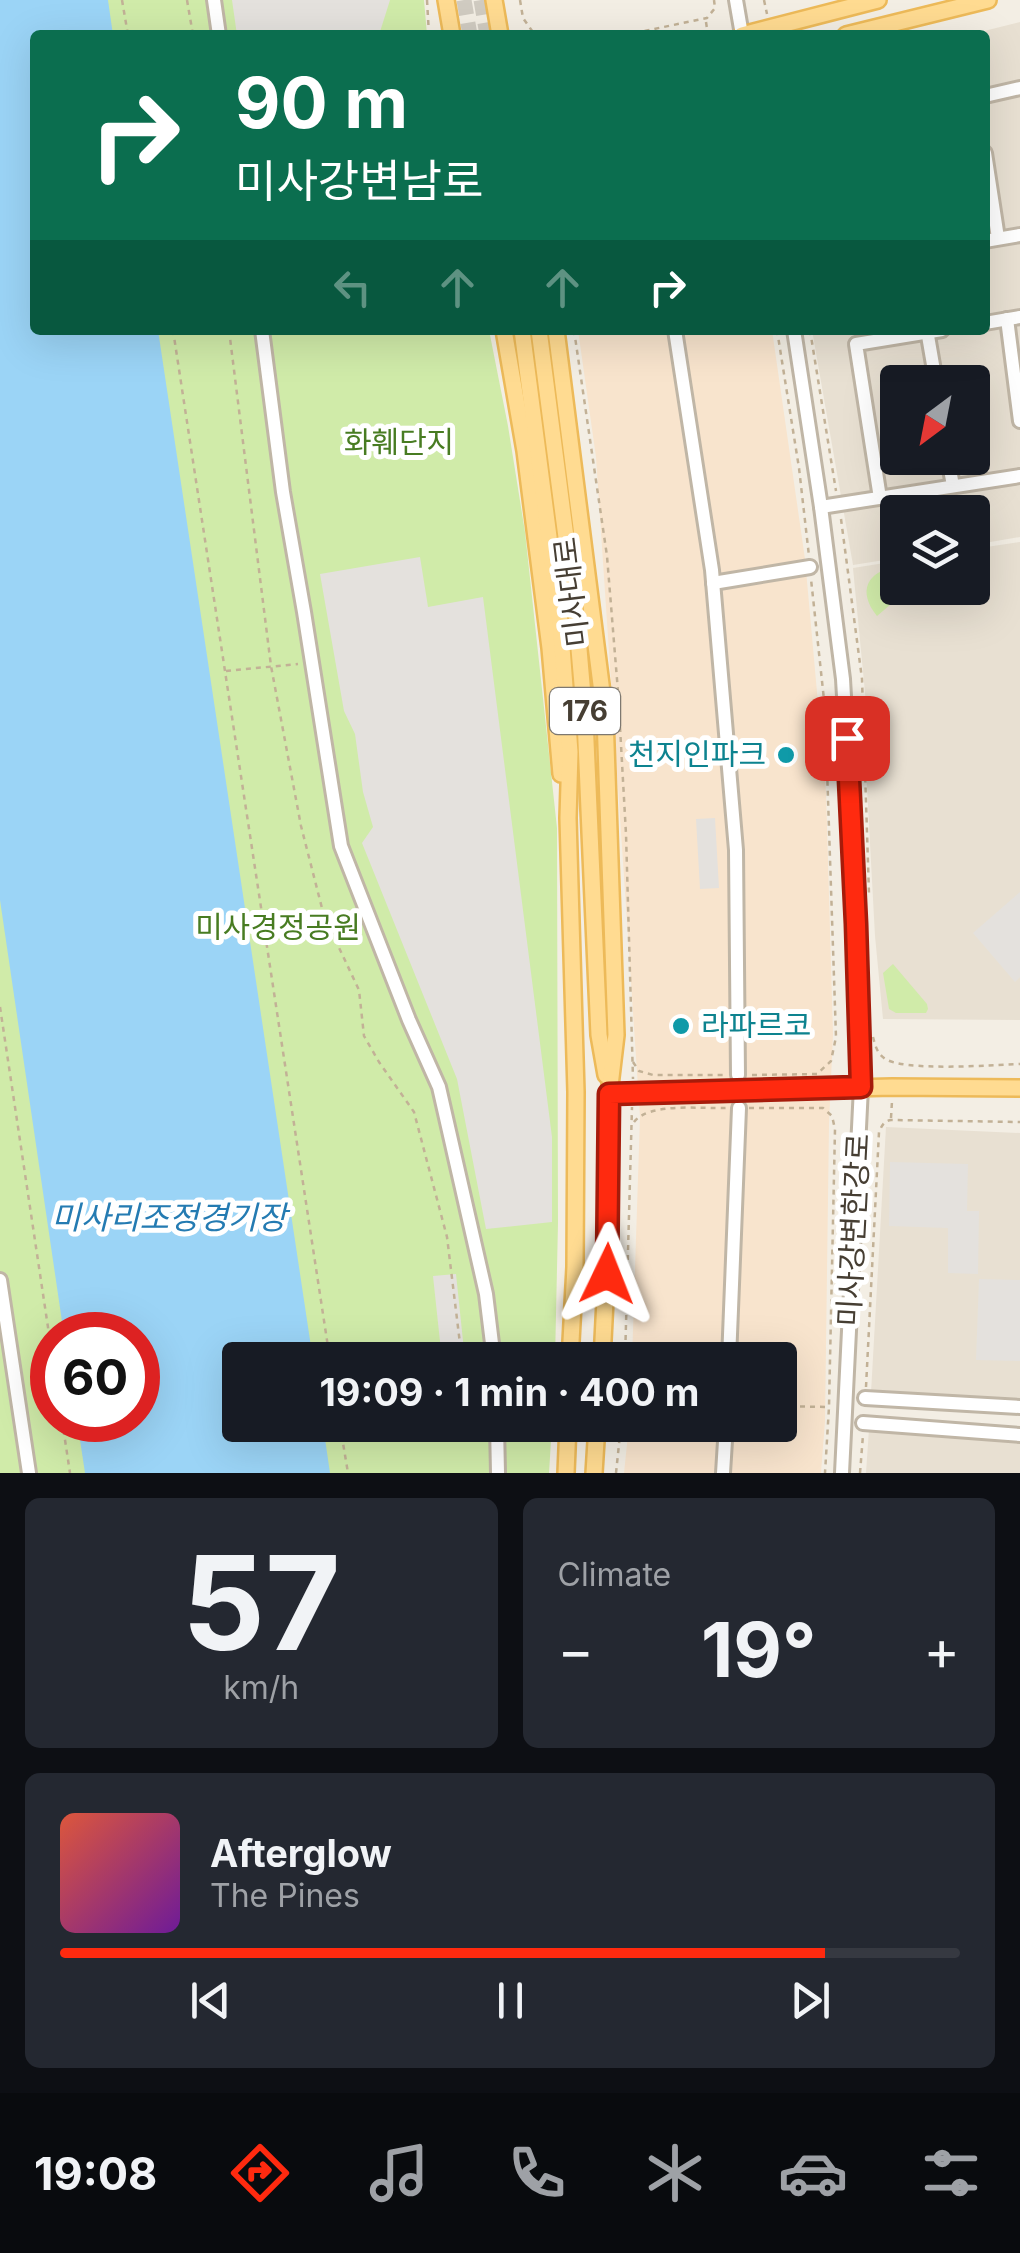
<!DOCTYPE html>
<html lang="en">
<head>
<meta charset="utf-8">
<style>
  body { margin:0; font-family:Inter,"Noto Sans KR",sans-serif; background:#242831; color:#f1f3f6; height:100vh; display:flex; flex-direction:column; font-size:38px; white-space:nowrap }
  * { box-sizing:border-box; margin:0 }
  p { font-size:32px; color:#9ea1a6 }
  .icon { flex:none; width:55px; height:55px; fill:none; stroke:currentColor; stroke-width:2; stroke-linecap:round; stroke-linejoin:round }
  .map { position:relative; height:1473px; overflow:hidden }
  .panel { display:flex; flex-direction:column; gap:25px; padding:25px; background:#0d0f14; flex:1 }
  .panel>* { flex:none }
  .top-card { position:absolute; left:30px; top:30px; width:960px; height:305px; border-radius:10px; box-shadow:0 10px 40px #0002; background:#0b6e4f; color:#fff; overflow:hidden }
  .needle { width:65px; rotate:212deg }
  .tools { position:absolute; left:880px; top:365px; display:grid; gap:20px }
  .tools a { display:grid; place-items:center; width:110px; height:110px; border-radius:10px; background:#171b24; box-shadow:0 10px 40px #0002; font-size:50px }
  .speed { position:absolute; left:30px; top:1312px; display:flex; gap:20px; font-size:50px; font-weight:700; text-align:center }
  .speed>* { display:grid; place-content:center; width:130px; height:130px; border-radius:50%; background:#171b24; box-shadow:0 10px 40px #0002; line-height:1 }
  .speed .limit { border:15px solid #d22; background:#fff; color:#111 }
  .pin { position:absolute; display:grid; place-items:center; width:85px; height:85px; color:#fff; margin:-42px; border-radius:20px; box-shadow:0 5px 15px #0006 }
  .me { position:absolute; width:110px; margin:-55px; rotate:2deg; stroke-linejoin:round; filter:drop-shadow(0 0 8px #0008) }
  .turn { display:flex; align-items:center; gap:35px; height:210px; padding:0 40px; font-size:45px }
  .turn .icon { width:130px; height:130px; stroke-width:2.5 }
  .turn b { display:block; font-size:70px; line-height:85px }
  .lanes { display:flex; align-items:center; height:95px; padding:0 40px; background:#0003; justify-content:center; gap:50px; direction:ltr }
  .lanes .off { opacity:.35 }
  .big { font-size:75px; font-weight:700; line-height:1.1 }
  .panel .widget { flex:1; display:flex; flex-direction:column; justify-content:center; gap:15px; min-width:0; padding:0 35px; border-radius:15px; background:#242831 }
  .panel .dial { align-items:center; gap:0 }
  .dial b { font-size:130px; line-height:1 }
  .song { display:flex; align-items:center; gap:30px }
  .cover { width:120px; height:120px; border-radius:15px; background:linear-gradient(135deg,hsl(10 70% 55%),hsl(280 70% 35%)) }
  .played { height:10px; border-radius:5px; background:linear-gradient(90deg,#ff2a0f 85%,#363941 85%) }
  .keys { display:flex; justify-content:space-around; direction:ltr }
  .heat { display:flex; justify-content:space-between; align-items:center; font-size:55px; direction:ltr }
  .panel .tiles { flex:1; display:grid; gap:25px; grid-template-columns:1fr 1fr }
  .widget:last-child { grid-column:span 2 }
  .trip { position:absolute; left:222px; top:1342px; width:575px; height:100px; border-radius:10px; background:#171b24; box-shadow:0 10px 40px #0002; font-weight:700; line-height:100px; text-align:center }
  .tab-bar { display:flex; height:160px; justify-content:space-around; align-items:center; background:#090b0e; color:#9ea1a6 }
  .tab-bar .icon { width:70px; height:70px }
  .tab-bar .on { color:#ff2a0f }
  .tab-bar b { font-size:45px; color:#f1f3f6 }
  .map>svg:first-child { display:block }
  .residential { fill:#e8e0d2; fill-rule:evenodd }
  .commercial { fill:#f8e4cd }
  .green { fill:#d0eba9; fill-rule:evenodd }
  .parking { fill:#e4e1dd }
  .water { fill:#9bd4f6 }
  .lines { fill:none; stroke-linecap:round; stroke-linejoin:round }
  .major-tunnel { stroke:#d0cbc1; stroke-width:15; stroke-dasharray:15 8; stroke-linecap:butt }
  .minor-casing { stroke:#c0b6a6; stroke-width:18 }
  .major-casing { stroke:#edba59; stroke-width:20 }
  .path { stroke:#c2b196; stroke-width:2.5; stroke-dasharray:5 5; stroke-linecap:butt }
  .minor { stroke:#fff; stroke-width:12 }
  .major { stroke:#ffdb91; stroke-width:15 }
  .route-casing { stroke:#a61b0a; stroke-width:25 }
  .route { stroke:#ff2a0f; stroke-width:18 }
  .culture-dot { fill:#0f9aa8; stroke:#fff; stroke-width:4 }
  .labels { text-anchor:middle; stroke-width:10; stroke-linejoin:round; paint-order:stroke }
  .shield { fill:#fff; stroke:#7e7870; stroke-width:2.5 }
  .shield-label { font-size:28px; font-weight:bold; fill:#463e33 }
  .park-label { font-size:30px; fill:#487c22; stroke:#fff }
  .street-label { font-size:30px; fill:#463e33; stroke:#fff }
  .culture-label { font-size:30px; fill:#0d838f; stroke:#fff; text-anchor:end }
  .water-label { font-size:32px; font-style:italic; fill:#247bb2; stroke:#fff }
</style>
</head>
<body>
<div class="map">
<svg width="1020" height="1473" viewBox="0 0 1020 1473">
  <rect width="100%" height="100%" fill="#f3eee4"/>
  <g class="residential">
    <path d="M1020,22v515l-47,8 -1,-33h-74l-1,46 -44,7 -41,-235h173v-295h-17zM898,382h74v76h-74z"/>
    <polygon points="1020,542 1020,1020 883,1019 875,936 866,769 870,744 853,568 897,561 898,588 972,588 973,549"/>
    <polygon points="886,1127 1020,1133 1020,1400 871,1393"/>
    <polygon points="869,1429 1020,1440 1020,1473 866,1473"/>
  </g>
  <polygon class="commercial" points="578,330 772,330 805,559 826,792 833,1034 829,1124 825,1421 821,1473 624,1473 629,1425 780,1425 780,1360 632,1360 640,1117 596,457"/>
  <g class="green">
    <path d="M0,0h424l3,35h-392v295h454l19,96 17,106 32,296 1,395 -3,137h-315v65h312l-3,48h-549zM52,1335h86v85h-86z"/>
    <path d="M897,567l1,21h12l-33,28c-20,-25 -10,-45 20,-49z"/>
    <polygon points="893,964 927,1004 928,1009 926,1013 896,1013 889,1009 883,973"/>
  </g>
  <g class="parking">
    <polygon points="232,0 390,0 379,35 237,35"/>
    <polygon points="420,557 428,607 483,597 552,1137 552,1222 486,1229 457,1079 362,843 373,827 363,792 355,734 344,711 320,574"/>
    <polygon points="715,818 719,888 700,889 696,819"/>
    <polygon points="1020,892 1020,977 1015,982 973,933"/>
    <polygon points="890,1162 968,1164 967,1211 979,1211 978,1274 948,1273 948,1228 889,1226"/>
    <polygon points="456,1274 465,1360 442,1360 433,1276"/>
    <polygon points="979,1279 1020,1280 1020,1361 976,1360"/>
  </g>
  <polygon class="water" points="0,0 108,0 113,35 35,35 35,330 158,330 313,1360 240,1360 240,1425 323,1425 330,1473 85,1473 77,1420 138,1420 138,1335 64,1335 0,900"/>
  <g class="lines">
    <g class="major-tunnel">
      <polyline points="464,0 470,35"/>
      <polyline points="481,0 487,35"/>
    </g>
    <g class="minor-casing">
      <g id="minor">
        <polyline points="214,0 219,35"/>
        <polyline points="736,0 742,35"/>
        <polyline points="985,96 1020,88"/>
        <polyline points="985,153 998,238"/>
        <polyline points="985,241 1020,235"/>
        <polyline points="1007,319 1020,421"/>
        <polyline points="985,323 1020,317"/>
        <polyline points="262,330 283,492 304,612 341,846 409,1020 439,1087 486,1294 494,1360"/>
        <polyline points="675,330 712,570 736,850 738,1075"/>
        <polyline points="794,330 821,507 843,679 857,924 861,1087 842,1473"/>
        <polyline points="927,330 936,382"/>
        <polyline points="948,458 953,486"/>
        <polyline points="880,498 856,344 942,330"/>
        <polyline points="821,507 1020,476"/>
        <polyline points="713,583 810,567"/>
        <polyline points="0,1280 29,1473"/>
        <polyline points="729,1360 739,1108"/>
        <polyline points="865,1398 1020,1407"/>
        <polyline points="863,1423 1020,1435"/>
        <polyline points="497,1425 498,1473"/>
        <polyline points="723,1473 726,1425"/>
      </g>
    </g>
    <g class="major-casing">
      <g id="major">
        <polyline points="446,0 452,35"/>
        <polyline points="494,0 500,35"/>
        <polyline points="742,35 878,0"/>
        <polyline points="846,35 988,0"/>
        <polyline points="504,330 525,451 550,648 561,774"/>
        <polyline points="522,330 560,621 570,752 568,818 576,1092 575,1267 570,1360"/>
        <polyline points="539,330 576,614 585,719 599,1035 606,1075"/>
        <polyline points="556,330 605,716 616,1035 609,1094 608,1241 602,1360"/>
        <polyline points="609,1094 892,1087 1020,1088"/>
        <polyline points="566,1473 568,1425"/>
        <polyline points="594,1473 597,1425"/>
      </g>
    </g>
    <g class="path">
      <polyline points="122,0 128,35"/>
      <polyline points="187,0 193,35"/>
      <polyline points="427,0 429,35"/>
      <polyline points="520,0 523,18 535,35"/>
      <polyline points="764,0 767,14"/>
      <polyline points="706,22 708,35"/>
      <polyline points="625,35 707,18 715,8 714,0"/>
      <polyline points="173,330 330,1360"/>
      <polyline points="229,330 271,666 301,826 324,916 359,990 364,1036 379,1062 414,1112 447,1237 462,1360"/>
      <polyline points="574,330 607,556 619,704"/>
      <polyline points="777,330 799,468 809,556"/>
      <polyline points="810,330 836,491"/>
      <polyline points="841,519 862,679 869,894"/>
      <polyline points="226,671 298,664"/>
      <polyline points="620,727 626,834 633,1079"/>
      <polyline points="0,1007 52,1354"/>
      <path d="M873,1037c2,8 4,16 11,21 17,14 110,7 136,6"/>
      <polyline points="633,1062 639,1071 653,1075 724,1075"/>
      <polyline points="752,1075 817,1074 831,1061 836,1037 825,709 811,579"/>
      <polyline points="749,1108 823,1108 832,1116 835,1129 829,1407 825,1473"/>
      <polyline points="891,1118 892,1101"/>
      <path d="M634,1122c15,-20 68,-13 92,-14"/>
      <polyline points="625,1360 632,1107"/>
      <path d="M866,1387l13,-255c3,-7 5,-11 12,-12l129,2"/>
      <polyline points="780,1406 827,1407"/>
      <polyline points="62,1420 70,1473"/>
      <polyline points="340,1425 348,1473"/>
      <polyline points="616,1473 621,1425"/>
      <polyline points="860,1473 863,1435"/>
    </g>
    <use href="#minor" class="minor"/>
    <use href="#major" class="major"/>
  </g>
  <g class="lines">
    <g class="route-casing">
      <polyline id="route" points="607,1274 609,1094 861,1087 856,924 847,738"/>
    </g>
    <use href="#route" class="route"/>
  </g>
  <g class="culture-dot">
    <circle cx="786" cy="755" r="10"/>
    <circle cx="681" cy="1026" r="10"/>
  </g>
  <g class="labels">
    <rect class="shield" x="550" y="688" width="70" height="46" rx="8"/>
    <g class="shield-label">
      <text x="585" y="721">176</text>
    </g>
    <g class="park-label">
      <text x="399" y="453">화훼단지</text>
      <text x="278" y="938">미사경정공원</text>
    </g>
    <g class="street-label">
      <text transform="translate(572 592) rotate(-97)" y="10">미사대로</text>
      <text transform="translate(854 1230) rotate(-87)" y="10">미사강변한강로</text>
    </g>
    <g class="culture-label">
      <text x="766" y="765">천지인파크</text>
      <text x="701" y="1036" text-anchor="start">라파르코</text>
    </g>
    <g class="water-label">
      <text x="169" y="1229">미사리조정경기장</text>
    </g>
  </g>
</svg>
<div class="tools">
<a><svg class="needle" viewBox="-14 -14 28 28"><path d="M0-13l5 13h-10z" fill="#e53935"/><path d="M0 13l5-13h-10z" fill="#9ea1a6"/></svg></a>
<a><svg class="icon" aria-label="layers" viewBox="0 0 24 24"><path d="M12 4l9 5-9 5-9-5zM3 14l9 5 9-5"/></svg></a>
</div>
<div class="speed"><div class="limit">60</div></div>
<div class="pin" style="left:847px;top:738px;background:#d93025"><svg class="icon" aria-label="arrive" viewBox="0 0 24 24"><path d="M6 21V4h12l-3 4 3 4H6"/></svg></div>
<svg class="me" style="left:607px;top:1274px" viewBox="-20 -20 40 40"><path d="M0-17L14 15 0 8-14 15z" fill="#ff2a0f" stroke="#fff" stroke-width="4"/></svg>
<div class="trip">19:09 · 1 min · 400 m</div>
<div class="top-card">
<div class="turn"><svg class="icon" aria-label="right" viewBox="0 0 24 24"><path d="M7 20v-9h11M14 6l5 5-5 5"/></svg><div><b>90 m</b>미사강변남로</div></div>
<div class="lanes"><svg class="icon off" aria-label="left" viewBox="0 0 24 24"><path d="M17 20v-9H6M10 6l-5 5 5 5"/></svg><svg class="icon off" aria-label="ahead" viewBox="0 0 24 24"><path d="M12 20V5M6 11l6-6 6 6"/></svg><svg class="icon off" aria-label="ahead" viewBox="0 0 24 24"><path d="M12 20V5M6 11l6-6 6 6"/></svg><svg class="icon" aria-label="right" viewBox="0 0 24 24"><path d="M7 20v-9h11M14 6l5 5-5 5"/></svg></div>
</div>
</div>
<section class="panel">
<div class="tiles">
<div class="widget dial"><b>57</b><p>km/h</p></div>
<div class="widget"><p>Climate</p>
<div class="heat"><a>−</a><b class="big">19°</b><a>+</a></div>
</div>
<div class="widget">
<div class="song"><i class="cover"></i><div><b>Afterglow</b><p>The Pines</p></div></div>
<div class="played"></div>
<div class="keys"><svg class="icon" aria-label="previous" viewBox="0 0 24 24"><path d="M18 5L8 12l10 7zM5 5v14"/></svg><svg class="icon" aria-label="pause" viewBox="0 0 24 24"><path d="M8 5v14M16 5v14"/></svg><svg class="icon" aria-label="next" viewBox="0 0 24 24"><path d="M6 5l10 7-10 7zM19 5v14"/></svg></div>
</div>
</div>
</section>
<nav class="tab-bar">
<b>19:08</b>
<svg class="icon on" aria-label="directions" viewBox="0 0 24 24"><path d="M12 3l9 9-9 9-9-9zM9 14v-3h6M13 9l2 2-2 2"/></svg>
<svg class="icon" aria-label="music" viewBox="0 0 24 24"><path d="M9 18V5l10-2v13"/><circle cx="6" cy="18" r="3"/><circle cx="16" cy="16" r="3"/></svg>
<svg class="icon" aria-label="phone" viewBox="0 0 24 24"><path d="M5 4h4l2 5-3 2q2 4 5 5l2-3 5 2v4C11 20 4 13 5 4z"/></svg>
<svg class="icon" aria-label="climate" viewBox="0 0 24 24"><path d="M12 3v18M4 7l16 10M4 17L20 7"/></svg>
<svg class="icon" aria-label="car" viewBox="0 0 24 24"><path d="M5 17H2v-5l4-1 3-4h7l3 4 3 1v5h-3M9 17h6M6 11h13"/><circle cx="7" cy="17" r="2"/><circle cx="17" cy="17" r="2"/></svg>
<svg class="icon" aria-label="filters" viewBox="0 0 24 24"><path d="M4 7h16M4 17h16"/><circle cx="9" cy="7" r="2"/><circle cx="15" cy="17" r="2"/></svg>
</nav>
</body>
</html>
